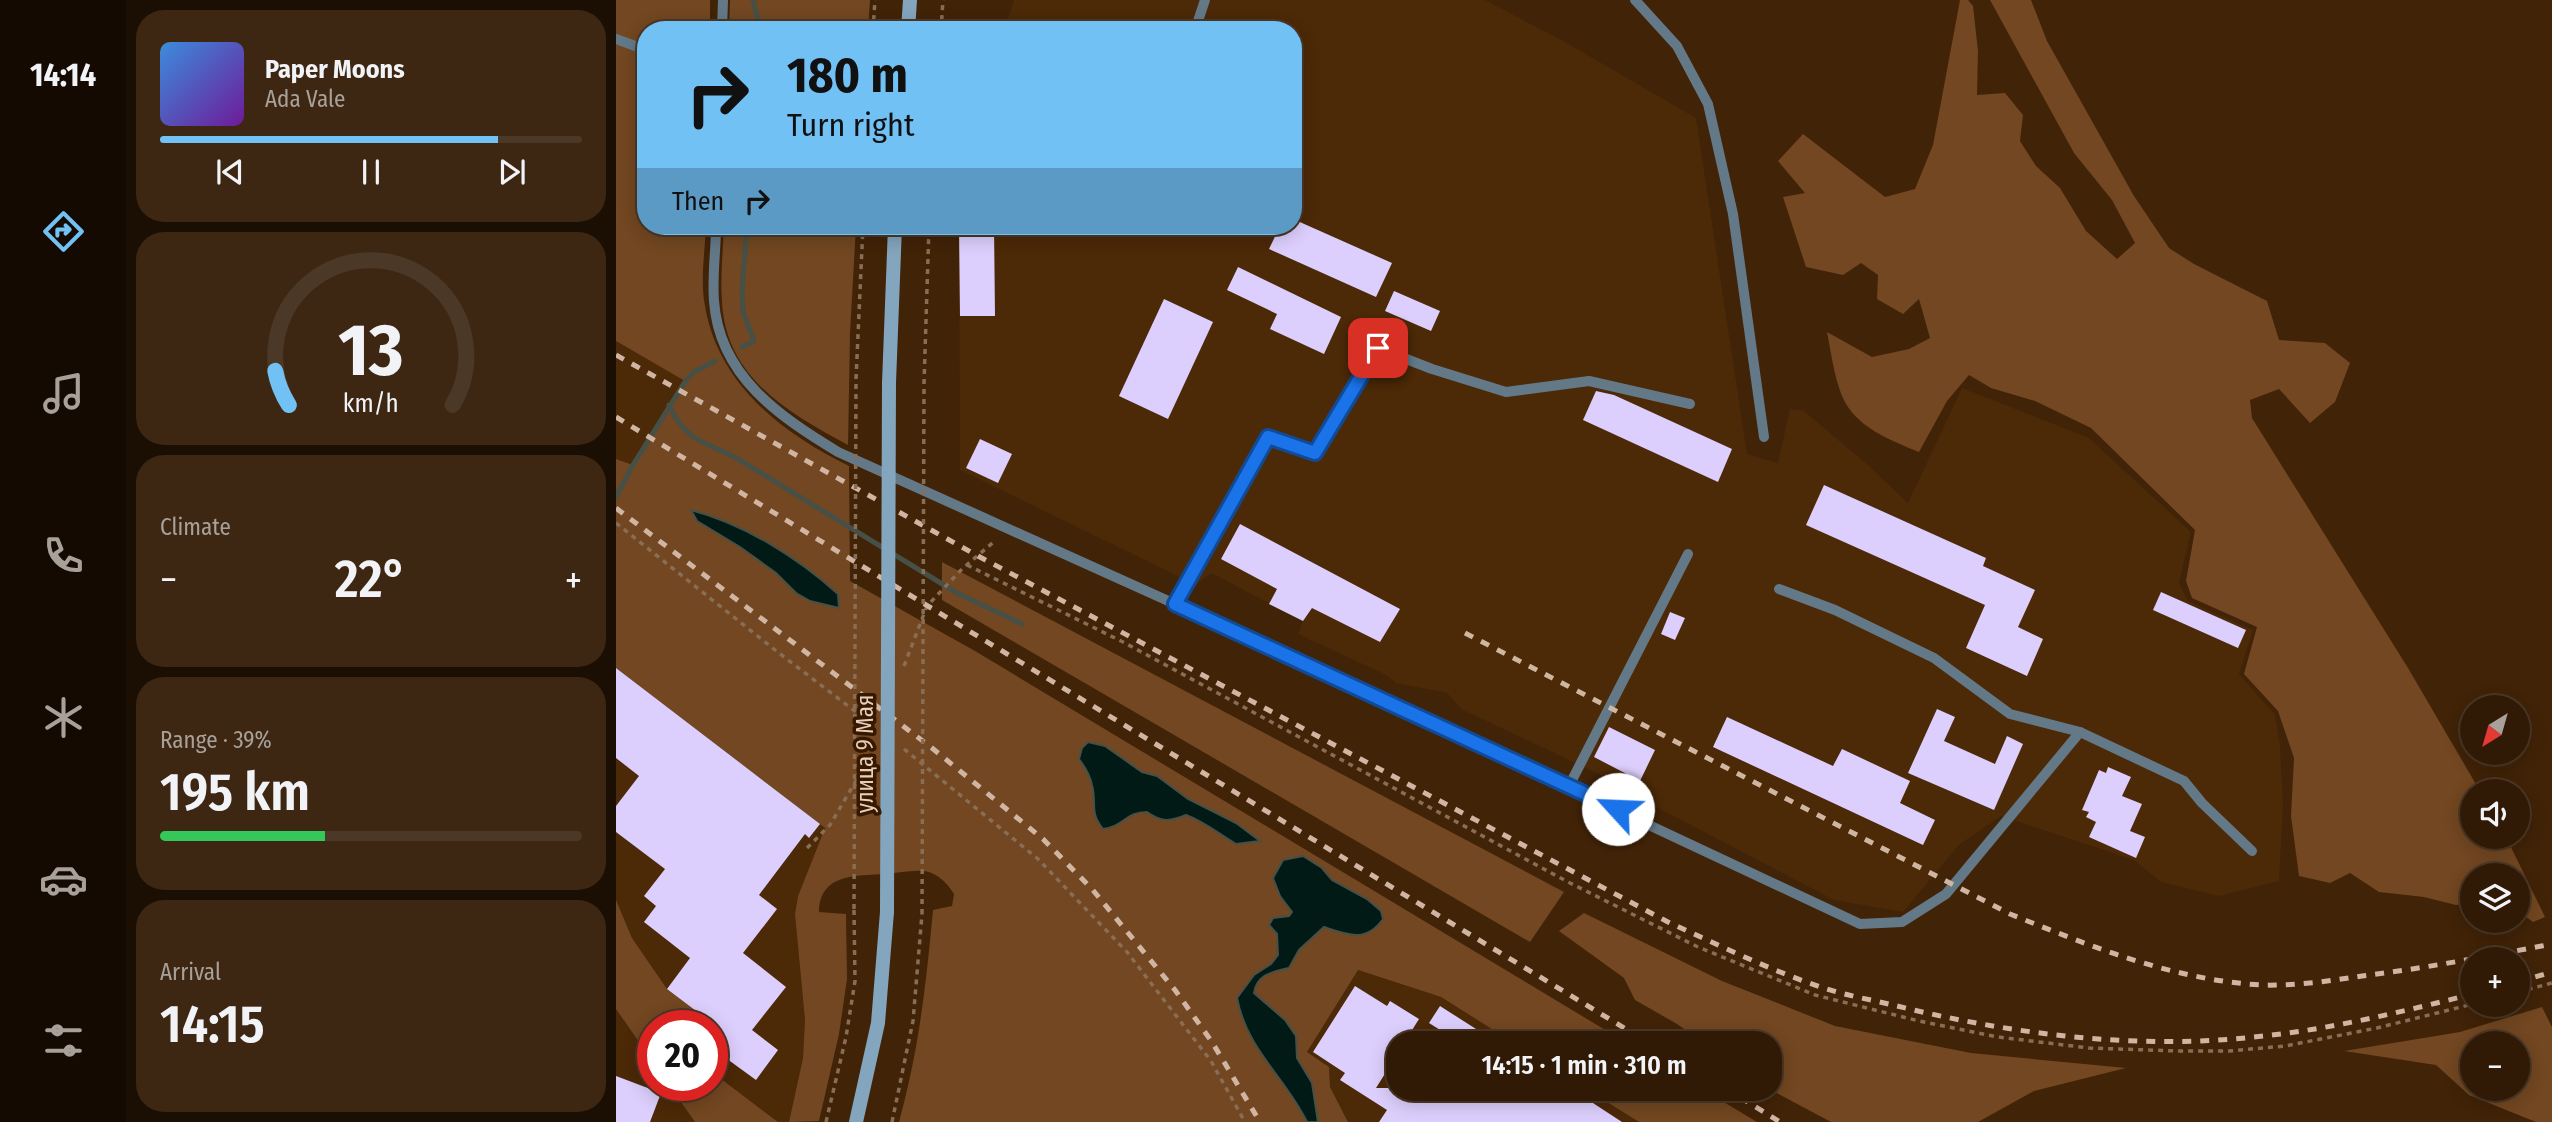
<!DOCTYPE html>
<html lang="en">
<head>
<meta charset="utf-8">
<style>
  body { margin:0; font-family:"Fira Sans Condensed",sans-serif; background:#3d2713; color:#f1f3f6; height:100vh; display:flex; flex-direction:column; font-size:26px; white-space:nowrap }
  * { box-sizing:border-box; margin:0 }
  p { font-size:23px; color:#a8a19a }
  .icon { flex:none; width:38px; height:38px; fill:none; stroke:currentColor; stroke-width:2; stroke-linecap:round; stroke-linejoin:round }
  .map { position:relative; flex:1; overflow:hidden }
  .drawer { display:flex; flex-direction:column; gap:10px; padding:10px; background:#1b0e03; width:490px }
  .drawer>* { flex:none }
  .guide { position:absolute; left:21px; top:21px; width:665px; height:214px; border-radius:28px; box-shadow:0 4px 18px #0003,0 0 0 2px #4c3827; background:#72c1f5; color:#111; overflow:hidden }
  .needle { width:46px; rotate:217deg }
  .controls { position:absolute; left:1844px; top:695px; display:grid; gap:14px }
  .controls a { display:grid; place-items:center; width:70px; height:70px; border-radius:50%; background:#311a05; box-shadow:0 4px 18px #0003,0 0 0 2px #4c3827; font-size:35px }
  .speed { position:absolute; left:21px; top:1010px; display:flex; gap:14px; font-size:35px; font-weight:700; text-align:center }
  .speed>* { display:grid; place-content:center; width:91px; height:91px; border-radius:50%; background:#311a05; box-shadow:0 4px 18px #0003,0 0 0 2px #4c3827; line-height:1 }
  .speed .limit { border:10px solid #d22; background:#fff; color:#111 }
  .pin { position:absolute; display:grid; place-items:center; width:60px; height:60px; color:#fff; margin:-30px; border-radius:14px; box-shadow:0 4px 10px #0006 }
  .me { position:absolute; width:77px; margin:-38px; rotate:295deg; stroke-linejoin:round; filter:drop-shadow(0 0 5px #0008) }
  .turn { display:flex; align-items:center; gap:24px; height:147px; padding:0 35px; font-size:32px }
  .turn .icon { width:91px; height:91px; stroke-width:2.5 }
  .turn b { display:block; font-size:49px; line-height:60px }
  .then { display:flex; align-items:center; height:66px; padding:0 35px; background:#0003; gap:14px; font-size:26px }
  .big { font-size:52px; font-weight:600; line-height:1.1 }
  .drawer .card { flex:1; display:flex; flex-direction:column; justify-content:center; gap:10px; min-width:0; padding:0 24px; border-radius:28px; background:#3d2713 }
  .drawer .dial { align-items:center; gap:0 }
  .dial svg { height:182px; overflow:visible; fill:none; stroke:#4c3827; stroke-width:7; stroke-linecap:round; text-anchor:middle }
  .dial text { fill:#f1f3f6; stroke:none }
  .song { display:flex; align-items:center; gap:21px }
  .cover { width:84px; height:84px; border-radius:10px; background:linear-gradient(135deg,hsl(210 70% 55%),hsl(280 70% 35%)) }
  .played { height:7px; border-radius:4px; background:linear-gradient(90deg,#72c1f5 80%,#4c3827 80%) }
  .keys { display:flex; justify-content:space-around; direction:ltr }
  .heat { display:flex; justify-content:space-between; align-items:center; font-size:38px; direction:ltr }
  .charge { height:10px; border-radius:5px; background:linear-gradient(90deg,#34c759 39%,#4c3827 0) }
  .trip { position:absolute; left:770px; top:1031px; width:396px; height:70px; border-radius:28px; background:#311a05; box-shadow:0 4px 18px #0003,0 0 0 2px #4c3827; font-weight:600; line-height:70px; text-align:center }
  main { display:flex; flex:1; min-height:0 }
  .tab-bar { display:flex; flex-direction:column; width:126px; justify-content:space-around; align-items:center; background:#140a02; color:#a8a19a }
  .tab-bar .icon { width:49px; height:49px }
  .tab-bar .current { color:#72c1f5 }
  .tab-bar b { font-size:32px; color:#f1f3f6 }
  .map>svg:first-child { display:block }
  .built { fill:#4c2907 }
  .green { fill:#724721; fill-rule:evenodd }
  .water { fill:#021a15; stroke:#475047; stroke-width:2 }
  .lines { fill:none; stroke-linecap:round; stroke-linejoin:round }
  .stream { stroke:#475047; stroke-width:5 }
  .building { fill:#ddcffd }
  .path { stroke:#896d55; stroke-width:3.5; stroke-dasharray:5 5; stroke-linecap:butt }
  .lane { stroke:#647988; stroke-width:10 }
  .secondary { stroke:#83a5bd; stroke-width:14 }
  .rail { stroke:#d0b6a2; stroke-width:5; stroke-dasharray:9 9; stroke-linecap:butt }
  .path-bridge { stroke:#896d55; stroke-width:3.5; stroke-dasharray:5 5; stroke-linecap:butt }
  .secondary-bridge { stroke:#83a5bd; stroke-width:14 }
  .route-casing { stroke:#114b97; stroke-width:18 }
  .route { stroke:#1a73e8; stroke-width:12 }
  .labels { text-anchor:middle; stroke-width:7; stroke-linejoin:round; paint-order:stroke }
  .street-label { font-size:23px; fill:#e8cfbc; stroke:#371900 }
</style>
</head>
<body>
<main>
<nav class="tab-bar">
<b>14:14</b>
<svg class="icon current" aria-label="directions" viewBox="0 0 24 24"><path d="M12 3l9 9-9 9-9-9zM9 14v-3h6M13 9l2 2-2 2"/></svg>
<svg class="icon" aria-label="music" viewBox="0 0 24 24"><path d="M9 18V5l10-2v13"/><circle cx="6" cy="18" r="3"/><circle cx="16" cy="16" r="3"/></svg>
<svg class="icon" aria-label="phone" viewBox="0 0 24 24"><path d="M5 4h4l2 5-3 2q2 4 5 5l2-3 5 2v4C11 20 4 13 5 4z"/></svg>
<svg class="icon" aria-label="climate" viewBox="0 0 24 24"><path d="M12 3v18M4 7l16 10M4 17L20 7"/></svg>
<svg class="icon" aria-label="car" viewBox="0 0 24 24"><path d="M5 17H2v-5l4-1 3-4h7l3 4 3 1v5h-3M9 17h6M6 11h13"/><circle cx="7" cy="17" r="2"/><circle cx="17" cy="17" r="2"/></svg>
<svg class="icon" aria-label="filters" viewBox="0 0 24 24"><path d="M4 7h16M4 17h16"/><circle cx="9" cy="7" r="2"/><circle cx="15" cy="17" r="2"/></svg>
</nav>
<section class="drawer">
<div class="card">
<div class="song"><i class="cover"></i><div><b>Paper Moons</b><p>Ada Vale</p></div></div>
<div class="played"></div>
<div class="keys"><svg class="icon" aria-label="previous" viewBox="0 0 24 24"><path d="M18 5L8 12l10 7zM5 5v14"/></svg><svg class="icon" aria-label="pause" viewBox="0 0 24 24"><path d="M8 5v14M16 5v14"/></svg><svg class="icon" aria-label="next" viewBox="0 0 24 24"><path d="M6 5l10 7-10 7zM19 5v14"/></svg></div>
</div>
<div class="card dial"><svg viewBox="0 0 100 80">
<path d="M14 69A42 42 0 1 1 86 69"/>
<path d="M14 69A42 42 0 0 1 8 54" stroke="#72c1f5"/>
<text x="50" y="56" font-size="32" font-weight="700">13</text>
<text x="50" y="72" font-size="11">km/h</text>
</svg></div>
<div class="card"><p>Climate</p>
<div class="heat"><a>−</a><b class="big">22°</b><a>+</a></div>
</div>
<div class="card"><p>Range · 39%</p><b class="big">195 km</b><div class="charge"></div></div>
<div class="card"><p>Arrival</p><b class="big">14:15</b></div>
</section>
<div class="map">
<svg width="1936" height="1122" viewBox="0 0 1936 1122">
  <rect width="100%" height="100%" fill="#412307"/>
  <g class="built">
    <polygon points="398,0 869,0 949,42 1080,118 1131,454 1162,463 1174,409 1188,411 1252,465 1292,503 1346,388 1473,438 1575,532 1563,583 1572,601 1637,630 1623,674 1659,715 1664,746 1667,805 1663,881 1603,896 1545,882 1518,860 1385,816 1343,845 1287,912 1218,900 1025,799 1021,792 845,709 831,693 780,683 770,675 682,634 687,621 595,573 580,585 344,470 343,226 677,226 677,30 388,30"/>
    <polygon points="0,341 70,380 17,465 0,459"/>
    <polygon points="0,668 209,828 182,896 179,913 189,1020 187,1058 173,1122 162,1122 96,1072 98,1024 51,989 16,938 0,900"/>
    <polygon points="741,970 825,997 898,1043 782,1043 782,1088 970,1089 1023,1122 732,1122 714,1087 713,1067 691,1052"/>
    <polygon points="0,1009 37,1062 37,1085 53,1085 79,1122 0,1122"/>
  </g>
  <g class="green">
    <path d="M0,0h94v30h-64v196h60c-1,25 -6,55 -1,80 13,78 77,127 144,160l1,115 125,70 652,392h-113l-73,-46 -83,-27 -51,82 22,15 1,20 18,35h-449c20,-73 27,-137 34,-212l19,-4 2,-12c-7,-11 -16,-21 -30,-23 -12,-1 -26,2 -38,3 -30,2 -66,-1 -67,38l27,2 1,65 -8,55 -20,87 -30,1 14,-64 2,-38 -10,-106 3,-18 27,-68 -209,-160v-209l17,6 52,-84 -69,-40z"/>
    <polygon points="114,0 254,0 252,30 113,30"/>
    <path d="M1344,0h8l5,6 5,45 -1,44 28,-2 18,22 -3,26 16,25 24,22 26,43 31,28 18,-16 -23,-43 -38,-47 -84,-153h41l16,41 87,155 35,52 25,16 73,37 12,39 46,3 25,20 -15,39 -25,21 -31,-34 -29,11 2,18 156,250 72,123h-7v45l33,1 39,80 -12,5 -15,-11v-36h-45v28l-17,2 -32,-8 -45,-5 -29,-19 -20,10 -31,-7 -8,-60 3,-58 -16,-47 -34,-37 13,-47 -65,-29 -6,-17 9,-51 -104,-102 -56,-27 -44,-13 -22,-13 -22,26 -28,51c-29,-12 -64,-25 -77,-56 -8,-20 -11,-44 -15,-64l45,25 37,-8 21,-11 -11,-39 -16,15 -26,-15 1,-24 -17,-12 -18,12 -37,-8 -23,-70 22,-4 -27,-32 25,-27 82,63 30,-8 18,-44z"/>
    <path d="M108,226h132l-6,108 -2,111c-59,-32 -122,-67 -126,-143 -2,-25 1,-51 2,-76z"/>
    <polygon points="326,562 948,892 914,942 326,600"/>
    <polygon points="0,900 16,938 51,989 98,1024 37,1026 37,1062 0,1009"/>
    <polygon points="968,913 1106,981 1219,1026 1355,1053 1510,1068 1418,1091 1362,1122 1215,1122 1153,1089 1153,1043 1088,1043 1061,1024 1019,1000 1008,978 943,931"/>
    <path d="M1926,1007l10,20v95h-16l-67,-27 -33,-30 -92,-14 116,-19zM1902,1043v45h-45v-45z"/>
    <polygon points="96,1072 162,1122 79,1122 53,1085 96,1085"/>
    <polygon points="970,1089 1086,1089 1141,1122 1023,1122"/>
  </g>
  <g class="water">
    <path d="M75,510c53,14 106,47 147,84l1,14 -29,-7 -14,-8 -20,-20 -36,-26 -43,-26z"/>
    <path d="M472,742l17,4 37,26 15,4 31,23 48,24 24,18 -24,3c-17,-10 -31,-22 -50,-29 -16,7 -25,7 -39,-3 -22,0 -22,14 -44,17 -14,-17 -6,-25 -11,-44 -2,-10 -7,-18 -13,-26l3,-11z"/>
    <path d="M687,856l19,12 10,12 35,19 14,12 2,8c-17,24 -35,16 -59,8l-25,23 -10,18c-17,4 -32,6 -35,25l31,27 11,16 1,22 15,25 6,39h-11c-22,-45 -60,-72 -70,-124l17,-23 17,-11 7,-9 -1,-21 -8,-9 4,-7 16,-2 3,-4 -12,-16 -7,-18 10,-18z"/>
  </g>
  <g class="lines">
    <g class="stream">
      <polyline points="137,0 144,30"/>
      <polyline points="126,347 138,341 127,312 126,291 131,226"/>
      <path d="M53,405c16,37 36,36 69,54l219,134 65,31"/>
      <polyline points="0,497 17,465 70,380 78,372 99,361"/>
    </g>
  </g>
  <g class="building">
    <polygon points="677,219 776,263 760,297 653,249 664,226 677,226"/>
    <polygon points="343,226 378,226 379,316 344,316"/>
    <polygon points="622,267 725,317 708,354 654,329 661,314 611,290"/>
    <polygon points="778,291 824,311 815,331 769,311"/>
    <polygon points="548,299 597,322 552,419 503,396"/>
    <polygon points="980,391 998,395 1116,449 1102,482 967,420"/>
    <polygon points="364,439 396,454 382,483 350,468"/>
    <polygon points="1208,485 1370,558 1367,566 1419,590 1402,627 1427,639 1411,676 1350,648 1369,605 1190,525"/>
    <polygon points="624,524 784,609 764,642 696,608 687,621 653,604 661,589 605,559"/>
    <polygon points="1545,592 1630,630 1622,648 1537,610"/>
    <polygon points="1054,612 1069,618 1059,640 1045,634"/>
    <polygon points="0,668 204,824 193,838 189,834 143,895 161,909 127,953 170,987 136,1030 162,1050 140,1080 96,1048 96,1023 51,989 74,958 28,922 40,906 28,896 49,869 0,832 0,806 23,776 0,758"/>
    <polygon points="1321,709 1339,717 1328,741 1379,764 1391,736 1407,744 1378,810 1292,773"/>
    <polygon points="1111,717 1217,766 1226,749 1294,781 1284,803 1319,820 1307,845 1097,747"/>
    <polygon points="993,727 1039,750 1024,781 978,757"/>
    <polygon points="1492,767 1515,777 1506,796 1526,804 1514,831 1529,837 1520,858 1473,837 1480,822 1470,817 1473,812 1466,810 1483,770 1490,773"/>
    <polygon points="739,986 771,1006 774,1001 803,1019 788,1043 782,1043 782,1053 760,1088 954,1088 1006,1122 763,1122 771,1110 724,1080 729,1073 697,1052"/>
    <polygon points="824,1006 882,1043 845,1043 813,1023"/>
    <polygon points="0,1076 45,1093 34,1122 0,1122"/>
  </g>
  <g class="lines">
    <g class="path">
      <polyline points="257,30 259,0"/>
      <polyline points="325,30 327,0"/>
      <polyline points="240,379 247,226"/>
      <polyline points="308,384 313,226"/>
      <polyline points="0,523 159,650 257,725"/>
      <polyline points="351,565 507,642 952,882 1082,947 1199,995 1303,1021 1382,1037 1473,1048 1561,1051 1613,1051 1669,1046 1761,1028 1857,1004"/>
      <polyline points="288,666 311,606 346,569 380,540"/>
      <polyline points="288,749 422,859 511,952 595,1061 629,1122"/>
      <polyline points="191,848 214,825 255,755"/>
      <polyline points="1902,992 1936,983"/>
      <polyline points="210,1122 230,1037 239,981 238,909"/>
      <polyline points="276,1122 297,1021 306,914"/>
    </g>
    <g class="lane">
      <polyline points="1019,0 1061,46 1092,104 1117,214 1148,437"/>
      <polyline points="106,30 107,0"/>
      <polyline points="579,30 589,0"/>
      <polyline points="0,39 30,50"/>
      <path d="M100,226c0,24 -4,50 -2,75 5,75 66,116 124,151l408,184 614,288 42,-2 44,-28 134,-162 104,49 18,22 50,48"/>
      <polyline points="1163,589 1219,610 1318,658 1394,714 1464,732"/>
      <polyline points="559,604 652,437 699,453 762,348 816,369 890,392 973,381 1074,404"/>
      <polyline points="953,786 1072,554"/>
    </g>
    <g class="secondary">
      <polyline points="292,30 294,0"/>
      <polyline points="273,383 279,226"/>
      <polyline points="240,1122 262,1023 271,912"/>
    </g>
    <g class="rail">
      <path d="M0,355l362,201 690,366c51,23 103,49 156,66 24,8 49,12 73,18 114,28 239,44 357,31 74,-7 147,-25 219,-43"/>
      <polyline points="0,417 1033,1043"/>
      <polyline points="0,508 316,748 427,839 476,889 559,990 596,1042 644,1122"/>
      <path d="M849,633l545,281c80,32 163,66 251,71 34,1 68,-4 101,-9 64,-8 127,-20 190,-32"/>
      <polyline points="1902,982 1936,972"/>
      <polyline points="1109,1088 1164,1122"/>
    </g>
    <g class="path-bridge">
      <polyline points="238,909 240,379"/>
      <polyline points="306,914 308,384"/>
    </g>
    <polyline class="secondary-bridge" points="271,912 273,383"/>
  </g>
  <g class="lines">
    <g class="route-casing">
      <polyline id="route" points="762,348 699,453 652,437 559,604 1002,809"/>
    </g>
    <use href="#route" class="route"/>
  </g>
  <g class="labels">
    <g class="street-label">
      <text transform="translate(249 754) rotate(-90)" y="8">улица 9 Мая</text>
    </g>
  </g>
</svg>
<div class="controls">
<a><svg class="needle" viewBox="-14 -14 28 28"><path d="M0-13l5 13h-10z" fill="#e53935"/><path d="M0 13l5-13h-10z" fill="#a8a19a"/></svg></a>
<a><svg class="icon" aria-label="sound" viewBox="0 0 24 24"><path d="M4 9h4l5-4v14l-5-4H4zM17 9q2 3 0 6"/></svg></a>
<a><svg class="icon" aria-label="layers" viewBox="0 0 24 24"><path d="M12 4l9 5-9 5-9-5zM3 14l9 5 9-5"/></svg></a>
<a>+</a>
<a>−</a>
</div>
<div class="speed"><div class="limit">20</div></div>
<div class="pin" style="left:762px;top:348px;background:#d93025"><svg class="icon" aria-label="arrive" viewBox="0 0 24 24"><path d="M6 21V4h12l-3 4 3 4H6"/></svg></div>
<svg class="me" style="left:1002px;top:809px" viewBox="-20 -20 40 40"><circle r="19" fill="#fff"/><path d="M0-13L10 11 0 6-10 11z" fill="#1a73e8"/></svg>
<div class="trip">14:15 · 1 min · 310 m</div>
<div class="guide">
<div class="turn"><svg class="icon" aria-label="right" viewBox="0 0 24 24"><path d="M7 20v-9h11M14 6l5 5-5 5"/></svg><div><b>180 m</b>Turn right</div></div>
<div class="then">Then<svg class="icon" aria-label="right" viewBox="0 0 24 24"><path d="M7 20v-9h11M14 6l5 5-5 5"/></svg></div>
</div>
</div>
</main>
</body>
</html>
